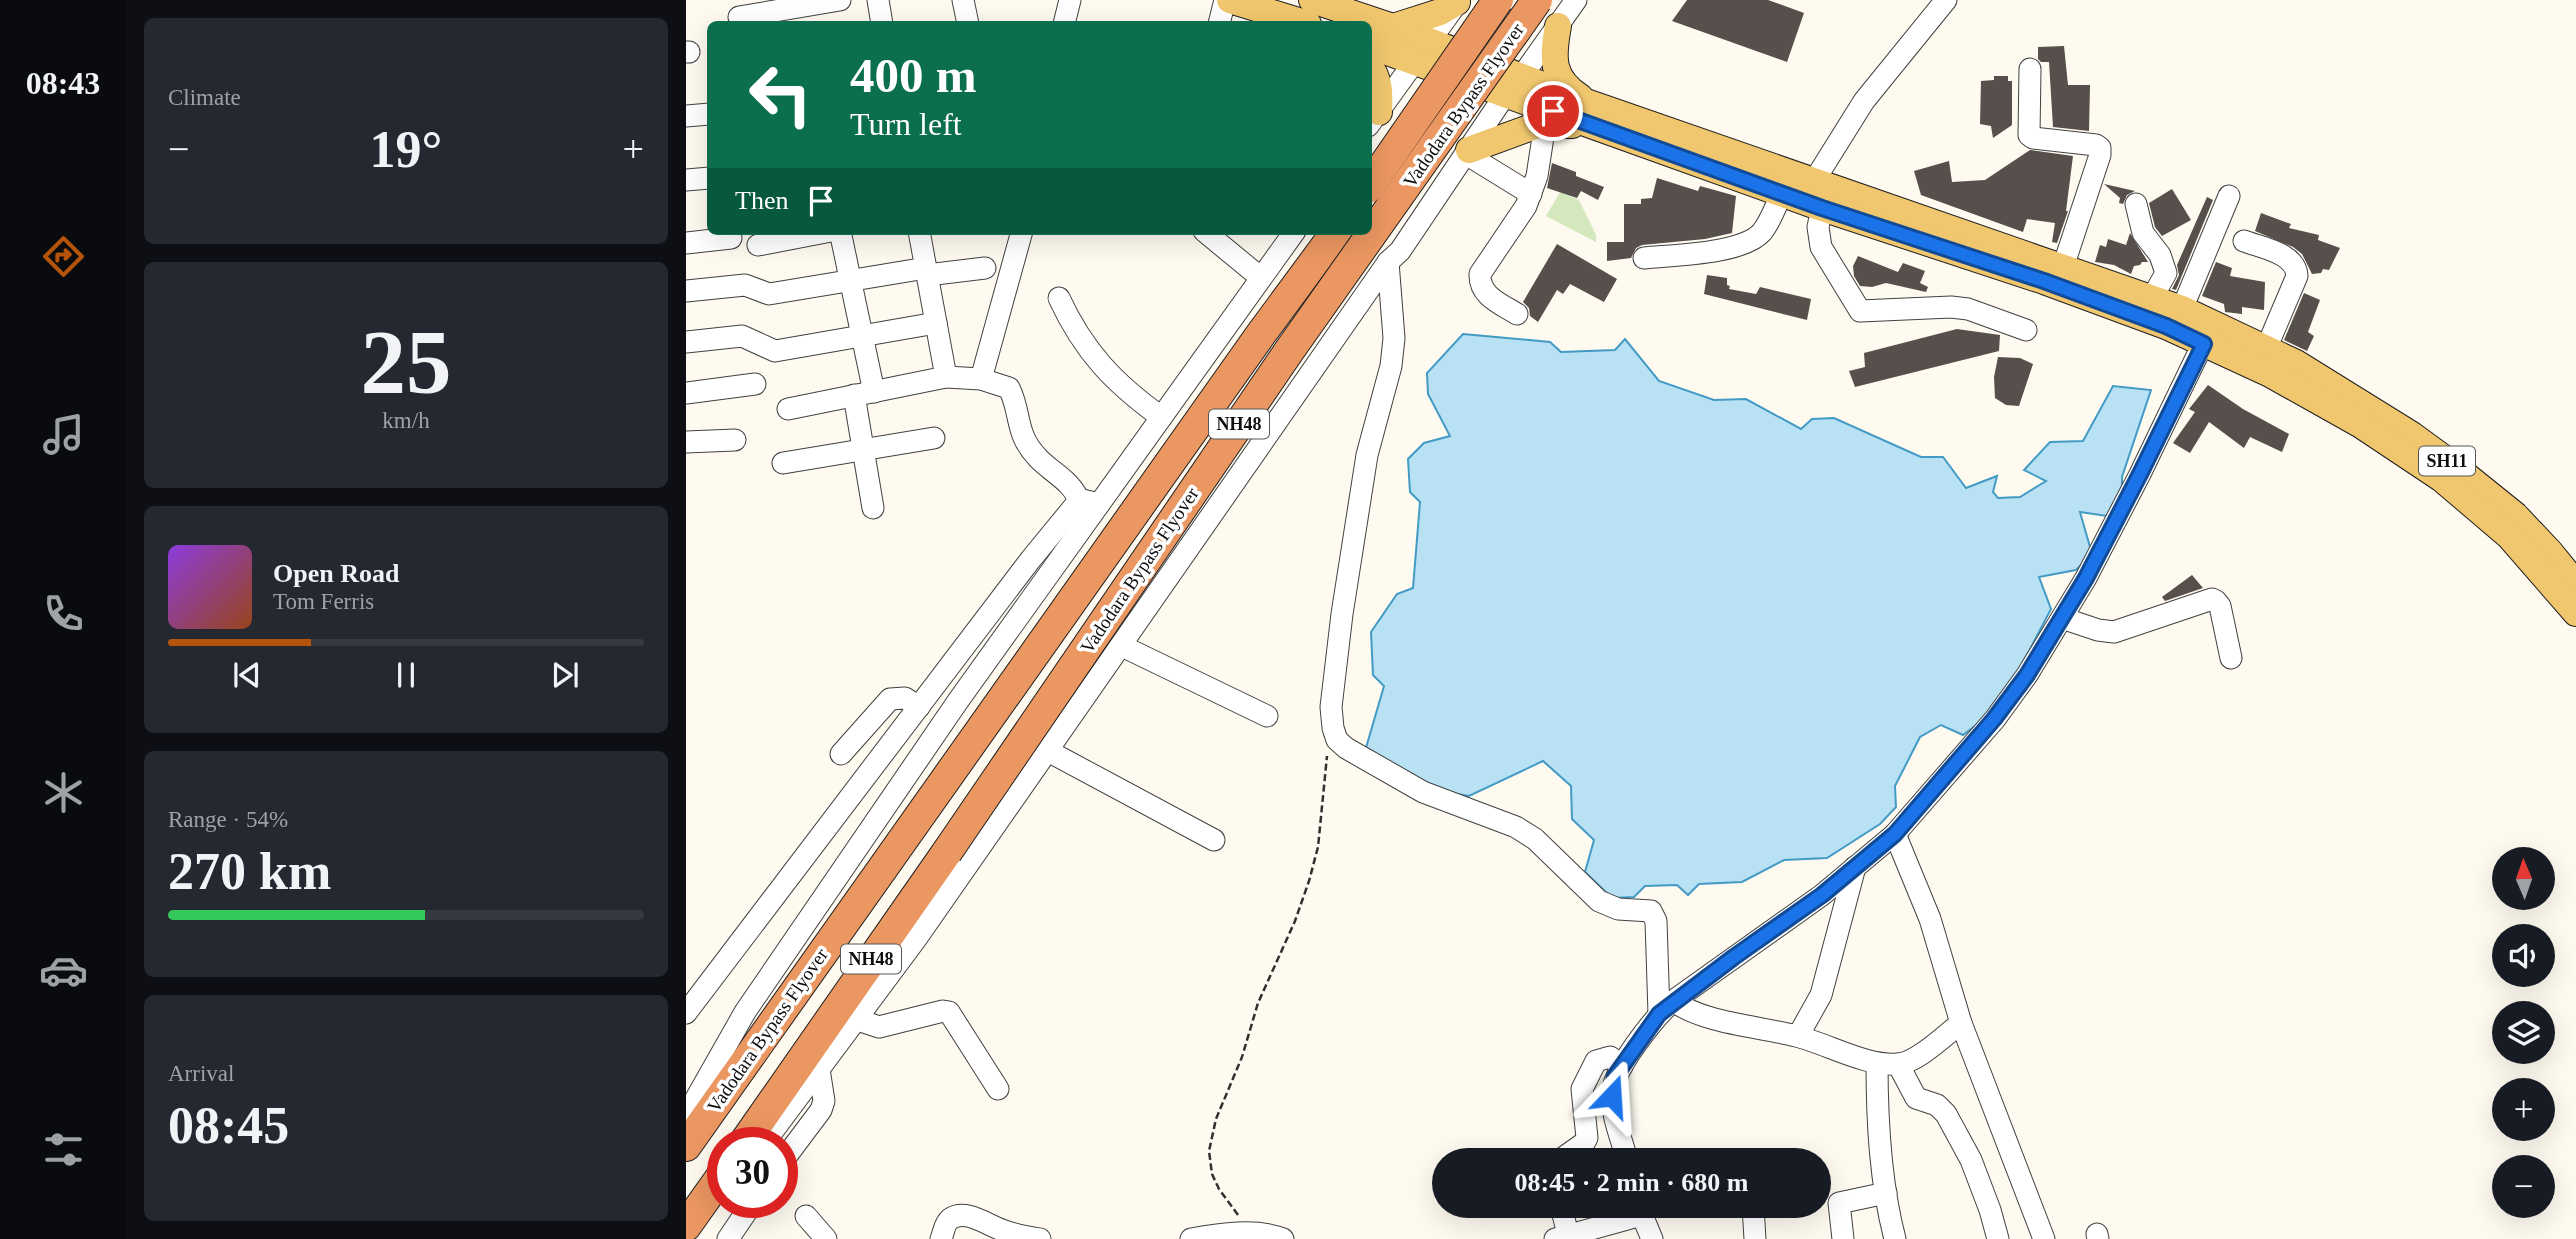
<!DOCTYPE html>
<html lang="en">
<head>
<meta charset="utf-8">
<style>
  body { margin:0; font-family:"Times New Roman",serif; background:#242831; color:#f1f3f6; height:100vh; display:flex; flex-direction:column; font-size:26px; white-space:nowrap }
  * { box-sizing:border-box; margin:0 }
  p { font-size:23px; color:#9ea1a6 }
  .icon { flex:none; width:38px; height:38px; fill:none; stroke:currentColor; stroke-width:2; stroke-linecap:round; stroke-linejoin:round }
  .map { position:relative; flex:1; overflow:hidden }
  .sheet { display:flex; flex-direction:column; gap:18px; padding:18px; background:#0d0f14; width:560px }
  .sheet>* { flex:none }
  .hud { position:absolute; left:21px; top:21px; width:665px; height:214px; border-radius:10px; box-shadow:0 7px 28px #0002; background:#0b6e4f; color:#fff; overflow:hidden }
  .needle { width:46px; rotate:358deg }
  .controls { position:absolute; left:1806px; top:847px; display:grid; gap:14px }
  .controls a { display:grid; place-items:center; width:63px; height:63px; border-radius:50%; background:#171b24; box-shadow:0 7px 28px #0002; font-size:35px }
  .speed { position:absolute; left:21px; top:1127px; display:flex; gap:14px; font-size:35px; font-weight:700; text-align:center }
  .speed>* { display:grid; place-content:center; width:91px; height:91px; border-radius:50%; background:#171b24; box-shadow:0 7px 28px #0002; line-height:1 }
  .speed .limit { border:10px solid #d22; background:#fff; color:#111 }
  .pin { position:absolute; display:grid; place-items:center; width:60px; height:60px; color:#fff; margin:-30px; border:4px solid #fff; border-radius:50%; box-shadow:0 2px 7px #0007 }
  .me { position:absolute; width:77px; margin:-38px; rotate:20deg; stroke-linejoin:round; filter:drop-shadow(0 0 5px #0008) }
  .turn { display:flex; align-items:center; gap:24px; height:147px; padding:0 28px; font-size:32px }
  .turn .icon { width:91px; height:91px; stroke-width:2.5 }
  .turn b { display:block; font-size:49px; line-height:60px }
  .then { display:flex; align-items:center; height:66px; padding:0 28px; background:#0003; gap:14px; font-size:26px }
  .big { font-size:52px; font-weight:800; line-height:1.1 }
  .sheet .tile { flex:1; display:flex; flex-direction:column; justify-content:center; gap:10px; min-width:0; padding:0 24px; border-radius:10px; background:#242831 }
  .sheet .dial { align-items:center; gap:0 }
  .dial b { font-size:91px; line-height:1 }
  .song { display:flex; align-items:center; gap:21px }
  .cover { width:84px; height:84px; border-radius:10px; background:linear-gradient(135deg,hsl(270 70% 55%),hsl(20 70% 35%)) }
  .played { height:7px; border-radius:4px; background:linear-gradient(90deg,#b45309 30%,#363941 30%) }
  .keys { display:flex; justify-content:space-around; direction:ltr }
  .heat { display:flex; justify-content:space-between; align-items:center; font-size:38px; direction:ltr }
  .charge { height:10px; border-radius:5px; background:linear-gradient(90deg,#34c759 54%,#363941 0) }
  .trip { position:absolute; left:746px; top:1148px; width:399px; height:70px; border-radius:35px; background:#171b24; box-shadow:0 7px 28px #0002; font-weight:800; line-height:70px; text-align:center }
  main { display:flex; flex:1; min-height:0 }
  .dock { display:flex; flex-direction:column; width:126px; justify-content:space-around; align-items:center; background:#090b0e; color:#9ea1a6 }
  .dock .icon { width:49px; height:49px }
  .dock .active { color:#b45309 }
  .dock b { font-size:32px; color:#f1f3f6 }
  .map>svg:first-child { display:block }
  .green { fill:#d5e7bc }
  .water { fill:#b8e1f3; stroke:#439ac5; stroke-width:2 }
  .building { fill:#564f4b }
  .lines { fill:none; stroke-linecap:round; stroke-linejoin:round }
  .minor-casing { stroke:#414141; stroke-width:23 }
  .major-casing { stroke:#1f1f1f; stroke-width:28 }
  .highway-casing { stroke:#1f1f1f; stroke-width:32 }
  .path { stroke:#303030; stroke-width:2.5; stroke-dasharray:7 3.5; stroke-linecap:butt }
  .minor { stroke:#fff; stroke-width:21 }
  .major { stroke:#f0c76e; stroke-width:26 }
  .highway { stroke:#eb9761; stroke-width:30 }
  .highway-bridge-casing { stroke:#1f1f1f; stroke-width:32; stroke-linecap:butt }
  .highway-bridge { stroke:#eb9761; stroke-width:30 }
  .route-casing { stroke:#114b97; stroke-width:18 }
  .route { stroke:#1a73e8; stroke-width:12 }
  .labels { text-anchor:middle; stroke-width:7; stroke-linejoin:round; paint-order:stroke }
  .shield { fill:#fff; stroke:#565656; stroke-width:2 }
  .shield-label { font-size:18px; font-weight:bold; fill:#0e0e0e }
  .street-label { font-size:19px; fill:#0e0e0e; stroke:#fff }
</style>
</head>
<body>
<main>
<nav class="dock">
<b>08:43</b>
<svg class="icon active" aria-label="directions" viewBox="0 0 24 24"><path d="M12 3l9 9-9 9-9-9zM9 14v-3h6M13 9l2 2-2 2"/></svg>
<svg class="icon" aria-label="music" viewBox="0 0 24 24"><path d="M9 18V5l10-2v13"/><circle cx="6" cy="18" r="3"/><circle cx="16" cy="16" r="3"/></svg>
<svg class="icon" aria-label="phone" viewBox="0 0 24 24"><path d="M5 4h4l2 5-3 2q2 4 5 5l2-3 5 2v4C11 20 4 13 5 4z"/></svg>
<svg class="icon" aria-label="climate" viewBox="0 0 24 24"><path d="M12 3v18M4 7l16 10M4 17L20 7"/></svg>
<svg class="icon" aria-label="car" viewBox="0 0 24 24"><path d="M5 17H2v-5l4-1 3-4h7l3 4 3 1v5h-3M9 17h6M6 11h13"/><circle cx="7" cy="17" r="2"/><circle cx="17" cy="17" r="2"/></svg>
<svg class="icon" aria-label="filters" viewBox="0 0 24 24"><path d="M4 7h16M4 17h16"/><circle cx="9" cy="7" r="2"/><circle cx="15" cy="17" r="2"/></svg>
</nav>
<section class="sheet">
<div class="tile"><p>Climate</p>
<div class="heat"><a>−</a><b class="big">19°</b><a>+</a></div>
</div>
<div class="tile dial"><b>25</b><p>km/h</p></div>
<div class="tile">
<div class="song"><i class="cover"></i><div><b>Open Road</b><p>Tom Ferris</p></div></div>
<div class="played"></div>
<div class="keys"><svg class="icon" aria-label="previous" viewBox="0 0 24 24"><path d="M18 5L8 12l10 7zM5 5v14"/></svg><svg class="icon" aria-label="pause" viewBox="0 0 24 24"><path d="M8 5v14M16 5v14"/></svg><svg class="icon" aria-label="next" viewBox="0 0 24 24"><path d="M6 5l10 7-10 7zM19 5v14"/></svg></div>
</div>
<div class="tile"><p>Range · 54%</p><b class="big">270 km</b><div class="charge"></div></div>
<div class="tile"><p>Arrival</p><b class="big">08:45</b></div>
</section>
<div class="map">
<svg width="1890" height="1239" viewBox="0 0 1890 1239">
  <rect width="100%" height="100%" fill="#fefaf0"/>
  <polygon class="green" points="874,192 893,200 910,235 910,242 860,216"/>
  <polygon class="water" points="777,334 864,342 875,352 929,350 939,339 973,381 1028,400 1060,399 1115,429 1126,419 1148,418 1235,457 1257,457 1280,488 1311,476 1307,492 1312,498 1334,497 1360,481 1338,470 1364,442 1397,441 1427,386 1465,390 1436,477 1436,499 1421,516 1394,512 1406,554 1390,570 1353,577 1365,609 1314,707 1277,735 1255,725 1234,737 1209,786 1210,807 1194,824 1141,858 1098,860 1056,882 1013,884 1002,895 991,885 959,886 948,897 926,898 899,872 908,840 886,819 885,786 857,761 783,796 728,787 679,751 698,686 687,675 685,632 711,594 727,588 734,502 724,492 722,459 738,443 764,436 742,394 741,373"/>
  <g class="building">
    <polygon points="1001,0 1082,0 1118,13 1101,62 986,21"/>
    <polygon points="1378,46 1382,85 1404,85 1403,131 1367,127 1363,62 1355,62 1352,59 1352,47"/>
    <polygon points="1308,76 1322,76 1322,81 1326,81 1326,125 1307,138 1305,126 1294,124 1295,81 1308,80"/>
    <polygon points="1344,150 1387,156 1380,211 1382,211 1371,243 1366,242 1369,223 1341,219 1337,232 1235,195 1228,171 1263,161 1266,182 1299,180"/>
    <polygon points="866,163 890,172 890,176 918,187 912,200 895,191 891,198 861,188"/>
    <polygon points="971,178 1012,191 1014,186 1050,196 1046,233 1019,239 956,245 950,248 945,258 921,261 921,242 938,242 938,204 955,204 955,199 966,198"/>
    <polygon points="1418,184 1449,191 1441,195 1437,204 1433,203 1434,198"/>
    <polygon points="1486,189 1505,220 1476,236 1469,227 1463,203"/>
    <polygon points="1521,197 1527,200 1490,290 1486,289 1493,275 1491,265"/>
    <polygon points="1575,213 1605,224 1603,228 1633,235 1632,240 1654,248 1643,270 1637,269 1635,273 1626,274 1616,254 1607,247 1569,231"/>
    <polygon points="1444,233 1462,262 1456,262 1454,265 1448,266 1445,274 1428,265 1409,262 1414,245 1420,247 1422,239 1440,245"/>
    <polygon points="871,244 931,279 918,302 884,284 877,294 871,290 852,322 844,316 843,308 837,302"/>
    <polygon points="1172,256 1212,272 1217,263 1239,271 1234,283 1242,287 1240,292 1200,283 1186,287 1174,286 1168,276 1167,266"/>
    <polygon points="1530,262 1546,268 1544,276 1579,282 1578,310 1556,307 1556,314 1539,312 1538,304 1516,296"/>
    <polygon points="1021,275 1041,278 1041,285 1044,286 1043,289 1070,294 1074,287 1125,299 1121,320 1018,294"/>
    <polygon points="1618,293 1634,300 1622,332 1628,336 1621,351 1598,340"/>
    <polygon points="1271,329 1314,335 1313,351 1169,387 1163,371 1179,367 1178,353"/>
    <polygon points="1312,357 1334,358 1347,364 1333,406 1320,405 1309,398 1308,377"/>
    <polygon points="1522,385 1557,409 1603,434 1596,452 1564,437 1558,448 1523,422 1504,453 1487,443 1509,412 1503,409"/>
    <polygon points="1506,575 1517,588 1479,601 1476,597"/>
  </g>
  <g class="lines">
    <g class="minor-casing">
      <g id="minor">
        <polyline points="192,0 196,24"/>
        <polyline points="277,0 282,24"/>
        <polyline points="53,17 154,0"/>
        <polyline points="378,24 384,0"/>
        <polyline points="533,24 539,0"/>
        <polyline points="0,52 3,52"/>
        <polyline points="1344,69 1343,135 1347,138 1410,145 1414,148 1414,155 1377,267"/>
        <polyline points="0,116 24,114"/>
        <polyline points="682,126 771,3"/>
        <polyline points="780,154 845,194"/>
        <polyline points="0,180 24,178"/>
        <polyline points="1128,181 1178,101 1260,0"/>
        <polyline points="1450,204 1457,233 1474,255 1480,273 1466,298"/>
        <polyline points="1136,208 1132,227 1135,247 1174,311 1265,307 1282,309 1340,330"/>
        <polyline points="154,231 188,392"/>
        <polyline points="518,231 575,278"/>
        <path d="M1558,241c18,7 52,12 53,35l-31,73"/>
        <polyline points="0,243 45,238"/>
        <polyline points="72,245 145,231"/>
        <path d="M958,258c29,-3 99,-4 118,-26 9,-11 14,-27 20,-39"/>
        <polyline points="702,262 708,338 705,366 681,455 656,614 645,707 647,728 651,740 660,748 737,792 830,827 849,839 913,901 932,909 965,911 970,921 973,1014"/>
        <polyline points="241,275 299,268"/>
        <polyline points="0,291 59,285 83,294 240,268"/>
        <path d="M373,298c25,54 55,85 102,119"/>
        <polyline points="1496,309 1543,196"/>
        <path d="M831,314c-16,-10 -38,-18 -37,-40l46,-68 11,-30 8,-52"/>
        <polyline points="0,342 56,336 89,351 250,323"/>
        <path d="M260,377l35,2 28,9c13,26 5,45 29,70 13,14 35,24 41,43"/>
        <polyline points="295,379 336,231"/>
        <polyline points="0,393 69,384"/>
        <polyline points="168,395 187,508"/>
        <polyline points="102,409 260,377 233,231"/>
        <polyline points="0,442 49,440"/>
        <polyline points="97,463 248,438"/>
        <polyline points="1376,618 1412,630 1428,632 1526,599 1530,601 1534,606 1545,658"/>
        <polyline points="436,646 581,716"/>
        <polyline points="362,751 528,840"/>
        <polyline points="155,754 204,699 219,698 233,707"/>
        <polyline points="1209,834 1244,919 1275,1023"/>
        <path d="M987,1001c33,23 85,25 123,35 32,8 71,31 103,28 19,-2 47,-30 62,-41l83,216"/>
        <polyline points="0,1013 345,559 391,503 396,500 413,504"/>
        <polyline points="169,1019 193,1027 257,1011 263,1012 312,1089"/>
        <polyline points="1112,1036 1135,995 1169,867"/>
        <path d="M1191,1063c0,58 3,119 18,176"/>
        <polyline points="1212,1064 1230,1098 1251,1105 1260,1114 1285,1160 1304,1210 1312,1239"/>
        <polyline points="0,1116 59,1012 272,701 609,231"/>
        <polyline points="78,1143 230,939 702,262 714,251 819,95 836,76 890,0"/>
        <polyline points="874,1160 898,1143 901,1138 896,1089 910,1061 924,1057 936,1066"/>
        <path d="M941,1160c-5,-20 -15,-43 -15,-64 -1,-25 42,-78 61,-95l149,-106 73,-61 100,-115 32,-44 59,-97 54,-104 70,-145"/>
        <polyline points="96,1162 135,1110 138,1101 133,1069"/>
        <polyline points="875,1206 882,1235"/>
        <polyline points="1067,1206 1069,1239"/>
        <polyline points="956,1215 966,1239"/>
        <polyline points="120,1216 140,1239"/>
        <polyline points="1411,1234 1412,1239"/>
        <polyline points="42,1239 67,1202"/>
        <path d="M255,1239c3,-7 3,-15 9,-20 16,-11 37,6 52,11 13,5 25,7 38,9"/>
        <path d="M505,1239c28,-5 65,-11 92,0"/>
        <polyline points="869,1239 956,1215 953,1206"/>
        <polyline points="1157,1239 1153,1203 1200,1193"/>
      </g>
    </g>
    <g class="major-casing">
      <g id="major">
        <polyline points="544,0 622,24"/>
        <polyline points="626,0 707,27 903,103 1496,309 1610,363 1726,435 1767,465 1829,515 1864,552 1890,584"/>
        <path d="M872,26c-6,32 -7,52 22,71"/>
        <polyline points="707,27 754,12 771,2"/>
        <polyline points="682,45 1136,208 1358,281 1480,326 1584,374 1675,425 1756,479 1823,536 1890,613"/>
        <path d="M682,63c12,17 12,29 11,49"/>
        <polyline points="783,150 851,125 886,125"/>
      </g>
    </g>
    <g class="highway-casing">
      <g id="highway">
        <polyline points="58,1143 261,852"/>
        <polyline points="0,1146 575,334 651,231"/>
        <polyline points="0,1226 37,1174"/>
      </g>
    </g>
    <polyline class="path" points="552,1215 533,1189 526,1174 523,1151 530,1119 556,1057 572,1003 609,921 623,881 632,847 641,756"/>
    <use href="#minor" class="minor"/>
    <use href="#major" class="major"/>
    <use href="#highway" class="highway"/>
    <g class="highway-bridge-casing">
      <g id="highway-bridge">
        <polyline points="682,188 812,0"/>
        <polyline points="261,852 603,351 851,0"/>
      </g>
    </g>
    <use href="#highway-bridge" class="highway-bridge"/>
  </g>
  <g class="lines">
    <g class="route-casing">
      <polyline id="route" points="867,111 1136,208 1358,281 1480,326 1518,344 1454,474 1400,578 1341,675 1308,719 1209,834 1136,895 1048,957 973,1014 929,1076 926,1096"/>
    </g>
    <use href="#route" class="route"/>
  </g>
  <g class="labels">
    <g class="shield">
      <rect x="523" y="409.5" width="60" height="29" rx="5"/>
      <rect x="1733" y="446.5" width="56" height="29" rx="5"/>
      <rect x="155" y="944.5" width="60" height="29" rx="5"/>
    </g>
    <g class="shield-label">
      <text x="553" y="430">NH48</text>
      <text x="1761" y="467">SH11</text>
      <text x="185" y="965">NH48</text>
    </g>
    <g class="street-label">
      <text transform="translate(777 105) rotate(-55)" y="7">Vadodara Bypass Flyover</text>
      <text transform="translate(453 570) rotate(-56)" y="7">Vadodara Bypass Flyover</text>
      <text transform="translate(81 1030) rotate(-55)" y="7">Vadodara Bypass Flyover</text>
    </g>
  </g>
</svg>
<div class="controls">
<a><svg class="needle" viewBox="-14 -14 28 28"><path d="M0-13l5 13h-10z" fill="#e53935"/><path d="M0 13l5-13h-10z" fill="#9ea1a6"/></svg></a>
<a><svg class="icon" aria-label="sound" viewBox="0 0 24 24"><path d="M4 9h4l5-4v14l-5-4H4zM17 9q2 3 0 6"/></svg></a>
<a><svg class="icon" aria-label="layers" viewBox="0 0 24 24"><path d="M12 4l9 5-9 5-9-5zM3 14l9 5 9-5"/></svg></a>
<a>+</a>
<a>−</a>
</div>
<div class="speed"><div class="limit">30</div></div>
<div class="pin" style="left:867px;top:111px;background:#d93025"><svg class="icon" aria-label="arrive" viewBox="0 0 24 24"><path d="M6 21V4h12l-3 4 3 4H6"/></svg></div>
<svg class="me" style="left:926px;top:1096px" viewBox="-20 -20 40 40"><path d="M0-17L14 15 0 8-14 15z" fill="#1a73e8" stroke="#fff" stroke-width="4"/></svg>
<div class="trip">08:45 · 2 min · 680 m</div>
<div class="hud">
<div class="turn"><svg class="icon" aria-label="left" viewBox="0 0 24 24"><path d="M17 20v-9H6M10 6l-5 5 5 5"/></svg><div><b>400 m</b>Turn left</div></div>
<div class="then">Then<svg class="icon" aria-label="arrive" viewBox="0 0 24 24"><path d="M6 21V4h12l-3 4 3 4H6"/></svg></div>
</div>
</div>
</main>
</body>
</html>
